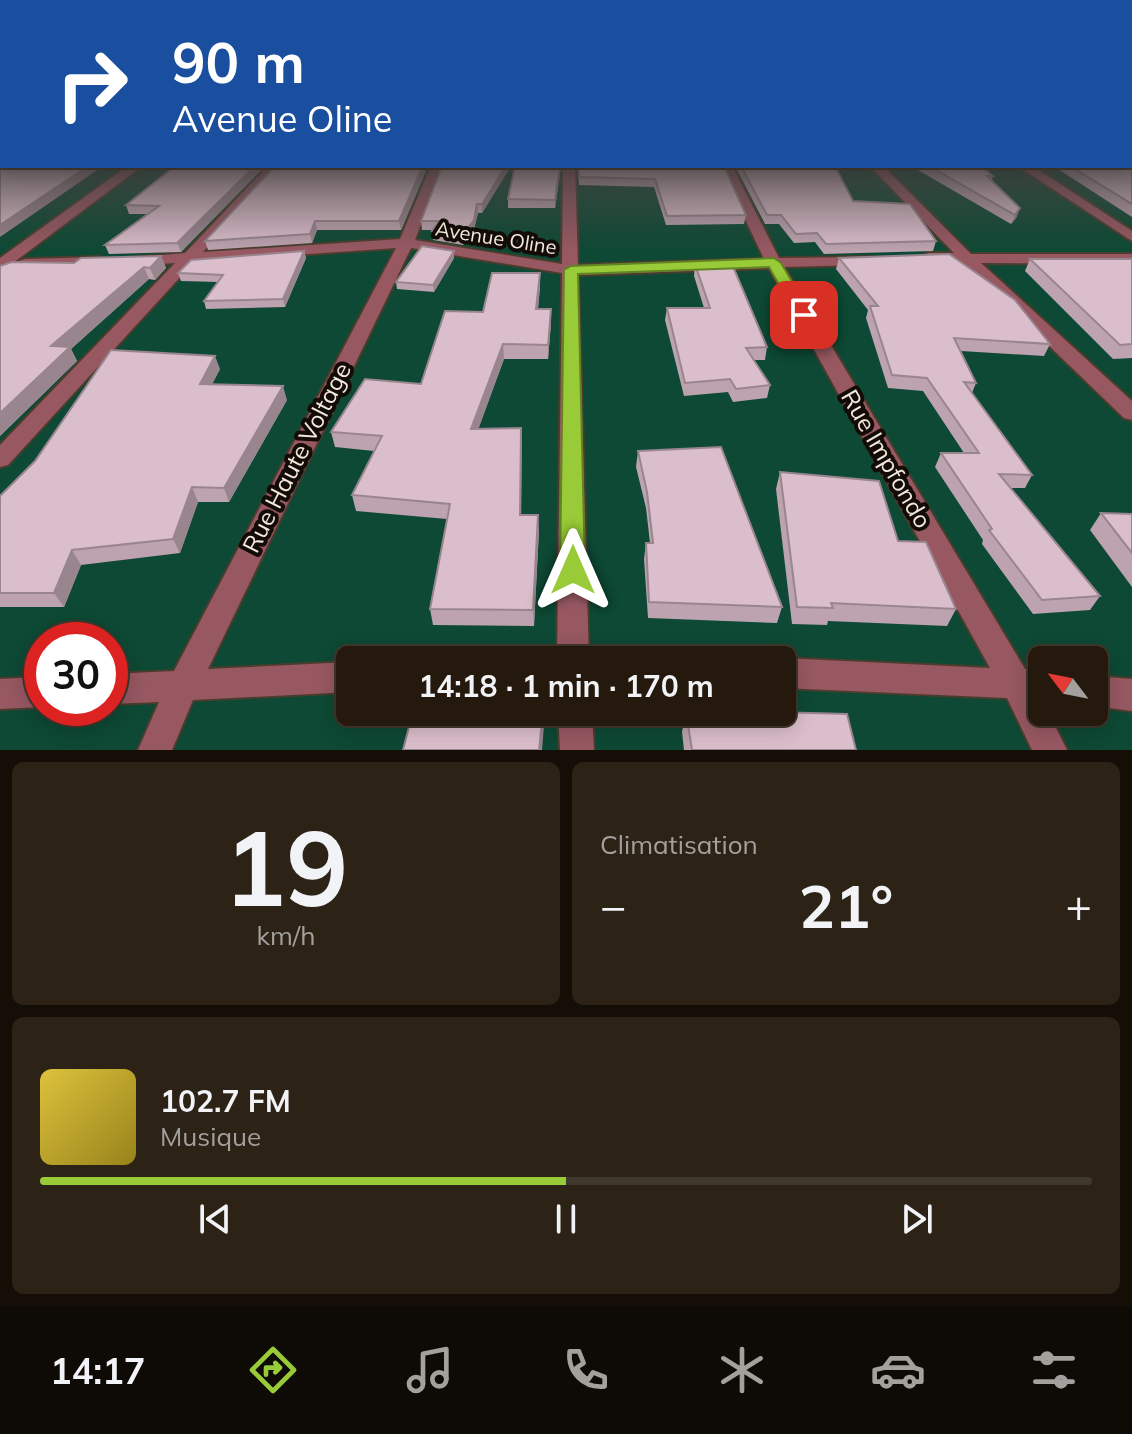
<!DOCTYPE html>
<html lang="fr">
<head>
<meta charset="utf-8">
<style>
  body { margin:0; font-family:Mulish,sans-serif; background:#2c2215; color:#f1f3f6; height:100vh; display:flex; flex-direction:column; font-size:30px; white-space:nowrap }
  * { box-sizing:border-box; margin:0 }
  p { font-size:26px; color:#a3a09d }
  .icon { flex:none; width:44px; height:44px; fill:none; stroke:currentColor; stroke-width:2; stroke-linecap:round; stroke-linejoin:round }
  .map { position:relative; height:750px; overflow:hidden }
  .drawer { display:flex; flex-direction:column; gap:12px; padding:12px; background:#140e07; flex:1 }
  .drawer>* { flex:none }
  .top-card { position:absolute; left:0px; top:0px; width:1132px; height:168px; box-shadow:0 4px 20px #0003,0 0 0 2px #41382d; background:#1a4fa0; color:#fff; overflow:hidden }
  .needle { width:52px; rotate:302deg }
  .tools { position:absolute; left:1028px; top:646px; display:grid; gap:16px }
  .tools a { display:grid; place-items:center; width:80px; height:80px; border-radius:12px; background:#24190c; box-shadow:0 4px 20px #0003,0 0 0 2px #41382d; font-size:40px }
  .speed { position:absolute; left:24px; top:622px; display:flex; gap:16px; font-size:40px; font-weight:700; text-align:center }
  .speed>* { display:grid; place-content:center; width:104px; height:104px; border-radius:50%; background:#24190c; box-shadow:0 4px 20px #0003,0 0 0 2px #41382d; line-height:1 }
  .speed .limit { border:12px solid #d22; background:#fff; color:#111 }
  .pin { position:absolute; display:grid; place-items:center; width:68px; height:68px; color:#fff; margin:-34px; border-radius:16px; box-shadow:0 4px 12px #0006 }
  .me { position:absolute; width:88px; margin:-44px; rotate:0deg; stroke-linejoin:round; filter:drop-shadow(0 0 6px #0008) }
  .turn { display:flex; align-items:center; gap:28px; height:168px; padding:0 40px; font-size:36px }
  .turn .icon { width:104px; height:104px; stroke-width:2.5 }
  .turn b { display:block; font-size:56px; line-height:68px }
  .big { font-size:60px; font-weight:700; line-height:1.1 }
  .drawer .tile { flex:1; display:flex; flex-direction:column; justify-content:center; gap:12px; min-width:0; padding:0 28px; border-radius:12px; background:#2c2215 }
  .drawer .dial { align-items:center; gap:0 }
  .dial b { font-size:104px; line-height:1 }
  .song { display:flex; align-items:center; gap:24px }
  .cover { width:96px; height:96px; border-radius:12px; background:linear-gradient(135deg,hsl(50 70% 55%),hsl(50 70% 35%)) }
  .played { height:8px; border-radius:4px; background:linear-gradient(90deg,#98cb37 50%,#41382d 50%) }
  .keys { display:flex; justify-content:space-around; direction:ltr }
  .heat { display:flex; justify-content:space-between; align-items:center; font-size:44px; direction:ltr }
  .drawer .tiles { flex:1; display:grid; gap:12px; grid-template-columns:1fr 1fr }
  .tile:last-child { grid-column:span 2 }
  .trip { position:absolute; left:336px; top:646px; width:460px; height:80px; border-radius:12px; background:#24190c; box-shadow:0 4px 20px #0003,0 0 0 2px #41382d; font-weight:700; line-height:80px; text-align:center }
  .tabs { display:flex; height:128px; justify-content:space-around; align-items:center; background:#0e0a05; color:#a3a09d }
  .tabs .icon { width:56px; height:56px }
  .tabs .current { color:#98cb37 }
  .tabs b { font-size:36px; color:#f1f3f6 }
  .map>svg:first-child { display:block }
  .green { fill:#0d4934; fill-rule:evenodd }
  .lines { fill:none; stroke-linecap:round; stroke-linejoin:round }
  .street-casing { stroke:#4b3d2d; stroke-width:4 }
  .street { fill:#975862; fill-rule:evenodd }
  .wall { fill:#bca3af }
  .shaded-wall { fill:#99858e }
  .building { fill:#dbbecb; stroke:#99858e; stroke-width:2 }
  .route { fill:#98cb37; stroke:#638424; stroke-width:2 }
  .labels { text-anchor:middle; stroke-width:8; stroke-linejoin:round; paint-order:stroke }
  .far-street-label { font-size:20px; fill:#f2e8dd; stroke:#130c06 }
  .street-label { font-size:24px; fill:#f2e8dd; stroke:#130c06 }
</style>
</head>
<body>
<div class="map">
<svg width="1132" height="750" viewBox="0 0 1132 750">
  <rect width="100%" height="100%" fill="#302110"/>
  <path class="green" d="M0,146l2,20h1128l2,-20v604h-1132zM42,640h68v68h-68zM350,660h432v52h-432zM1042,660h52v52h-52z"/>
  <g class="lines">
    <g class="street-casing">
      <g id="street">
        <polygon points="128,166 142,166 13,263 25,259 99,257 105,259 105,265 26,269 0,277 0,258"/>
        <polygon points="268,166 281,166 203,252 400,239 431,166 443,166 415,240 562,264 563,166 575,166 578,265 764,259 720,166 732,166 779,258 869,257 869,263 864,265 784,267 1025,669 1042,670 1042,712 1048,712 1067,750 1032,750 1007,698 782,688 782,660 778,660 782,658 990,668 769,268 578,275 589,660 557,660 562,273 411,248 208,669 350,662 350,692 193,700 172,750 138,750 159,702 110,704 110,674 174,671 396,248 194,262 8,465 0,467 0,445 175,263 135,266 130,264 130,258 185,253"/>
        <polygon points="870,166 883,166 971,254 1132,254 1132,264 981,263 1132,401 1132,420 1124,418 963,263 923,261 920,258 928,253 954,253"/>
        <polygon points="1018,166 1032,166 1132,231 1132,241"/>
        <polygon points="1094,676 1132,679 1132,711 1094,706"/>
        <polygon points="42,677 42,707 0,709 0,679"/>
        <polygon points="558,712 592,712 594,750 560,750"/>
      </g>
    </g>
    <use href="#street" class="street"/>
  </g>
  <g class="wall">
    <polygon points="1132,146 1132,217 1058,169 1043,169 1037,166 1130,166"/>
    <polygon points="175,166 265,166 181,252 109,254 105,245 147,214 129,214 126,205"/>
    <polygon points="275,166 428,166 401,230 317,230 312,243 208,250 205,241"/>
    <polygon points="511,166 482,213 478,213 474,229 463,245 433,240 432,230 422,230 421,221"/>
    <polygon points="561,166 555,208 508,208 508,199"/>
    <polygon points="578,166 724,166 746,215 744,224 666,225 654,187 579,185"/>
    <polygon points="735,166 835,166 853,201 936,241 933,251 824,254 815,242 794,243 779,224 765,224"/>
    <polygon points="911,166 1019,166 1018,169 985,169 993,176 992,180 1020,208 1016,218 1011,224"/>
    <polygon points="304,251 306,258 285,307 206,309 204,301 218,282 181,281 178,273"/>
    <polygon points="161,256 166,268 155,280 149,279 71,349 77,361 0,436 0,266 74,263"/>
    <polygon points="454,258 434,292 397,289 396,282"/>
    <polygon points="839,258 1050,344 1044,356 961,351 976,383 972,393 1032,475 1025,488 1011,488 1100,596 1090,610 1033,614 982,544 983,540 935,467 941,453 964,453 923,391 888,388 866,318 868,310 836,269"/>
    <polygon points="1030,259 1132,259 1132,358 1113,359 1025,271"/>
    <polygon points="695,264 767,347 765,360 754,360 770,385 767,398 733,402 728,392 684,396 665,320 667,308 704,308 694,276"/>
    <polygon points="540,273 540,286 538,309 551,323 548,359 504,359 478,429 521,428 521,515 539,530 534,626 433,625 430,609 447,519 356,511 352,495 374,451 335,447 331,432 421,384 483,312"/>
    <polygon points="220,369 212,384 287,400 229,502 198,502 180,553 81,565 64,607 0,607 0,496"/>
    <polygon points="638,451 782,607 777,623 648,618 644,559 646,543 650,543 646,508 636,467"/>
    <polygon points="780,472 898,541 956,609 947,626 828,621 827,625 792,624 776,489"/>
    <polygon points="1101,513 1132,514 1132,587 1090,530"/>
    <polygon points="686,712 772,712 856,750 684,750 682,732"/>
  </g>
  <g class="shaded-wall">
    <polygon points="88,166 103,166 0,237 0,225"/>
    <polygon points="255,166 265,166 181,252 177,243"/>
    <polygon points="423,166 428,166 401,230 399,221"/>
    <polygon points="506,166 511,166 482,213 482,204"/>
    <polygon points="560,166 561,166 555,208 555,200"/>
    <polygon points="477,204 478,213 474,229 463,245 462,236"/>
    <polygon points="1020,208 1016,218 1011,224 1015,215"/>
    <polygon points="315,221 317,230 312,243 310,234"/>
    <polygon points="304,251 306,258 285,307 283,299"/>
    <polygon points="454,251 454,258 434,292 433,285"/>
    <polygon points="161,256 166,268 155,280 150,268"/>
    <polygon points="144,267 149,279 71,349 77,361 0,436 0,413 51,346"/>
    <polygon points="540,273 540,286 537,322 536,309"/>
    <polygon points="551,309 551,323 548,359 548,345"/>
    <polygon points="503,344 504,359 473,444 471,429"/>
    <polygon points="215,356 220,369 205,398 200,384"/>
    <polygon points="283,386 287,400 229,502 224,488"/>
    <polygon points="521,428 522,443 521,530 520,515"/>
    <polygon points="192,487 198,502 180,553 173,539"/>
    <polygon points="538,515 539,530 534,626 533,610"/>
    <polygon points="72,550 81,565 64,607 54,593"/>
    <polygon points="543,712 544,712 544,726 542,750 539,750"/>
  </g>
  <g class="building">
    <polygon points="0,146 2,146 2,166 88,166 0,225"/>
    <polygon points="1130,146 1132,146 1132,204 1070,166 1130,166"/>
    <polygon points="175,166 255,166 177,243 105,245 159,206 126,205"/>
    <polygon points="275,166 423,166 399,221 315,221 310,234 205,241"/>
    <polygon points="442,166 506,166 482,204 477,204 474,220 462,236 432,231 439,221 421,221"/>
    <polygon points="515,166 560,166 555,200 508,199"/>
    <polygon points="578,166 724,166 746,215 667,216 655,179 579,177"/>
    <polygon points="741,166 835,166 853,201 910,204 936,241 826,244 817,233 796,234 781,215 767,215"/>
    <polygon points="929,166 981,166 993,176 987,176 1020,208 1015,215"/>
    <polygon points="422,246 454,251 433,285 396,282"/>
    <polygon points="304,251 283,299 204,301 223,275 178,273 191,260"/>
    <polygon points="949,254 1015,300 1050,344 954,338 976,383 964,382 1032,475 999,474 1100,596 1042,600 989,530 992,529 941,453 979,453 927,378 892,375 870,306 878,306 839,258"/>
    <polygon points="161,256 150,268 144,267 51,346 70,347 0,413 0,266 12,262 74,263 81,258"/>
    <polygon points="1030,259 1132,259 1132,344 1120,345"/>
    <polygon points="695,264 732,264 767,347 746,348 770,385 736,389 730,379 685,383 667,308 710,308"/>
    <polygon points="492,273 540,273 536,309 551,309 548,345 503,344 471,429 521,428 520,515 538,515 533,610 430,609 450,504 352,495 382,436 331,432 365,379 421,384 445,311 483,312"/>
    <polygon points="111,350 215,356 200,384 283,386 224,488 192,487 173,539 72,550 54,593 0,593 0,496 35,461"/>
    <polygon points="721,447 782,607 649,602 646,543 653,543 647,492 638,451"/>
    <polygon points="780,472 879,481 898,541 926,542 956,609 831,603 833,608 797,607"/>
    <polygon points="1101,513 1132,514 1132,553"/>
    <polygon points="413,712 543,712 539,750 403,750"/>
    <polygon points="686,712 772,712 847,714 856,750 692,750"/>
  </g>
  <linearGradient id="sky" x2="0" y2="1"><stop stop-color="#1a1209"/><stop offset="0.58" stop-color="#484342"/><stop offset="1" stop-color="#484342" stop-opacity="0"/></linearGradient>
  <rect width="1132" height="251" fill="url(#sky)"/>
  <polygon class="route" points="774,258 781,263 812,315 809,318 798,318 769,267 578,274 585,570 581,577 573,580 564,577 560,570 564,270 571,266"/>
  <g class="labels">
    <g class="far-street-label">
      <text transform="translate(496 238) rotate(9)" y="7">Avenue Oline</text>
    </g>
    <g class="street-label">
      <text transform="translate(297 458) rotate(-63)" y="8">Rue Haute Voltage</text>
      <text transform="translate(886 459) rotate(60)" y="8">Rue Impfondo</text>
    </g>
  </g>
</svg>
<div class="tools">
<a><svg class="needle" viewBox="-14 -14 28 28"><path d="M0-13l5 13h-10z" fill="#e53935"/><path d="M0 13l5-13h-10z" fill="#a3a09d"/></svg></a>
</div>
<div class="speed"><div class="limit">30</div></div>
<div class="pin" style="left:804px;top:315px;background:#d93025"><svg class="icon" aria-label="arrive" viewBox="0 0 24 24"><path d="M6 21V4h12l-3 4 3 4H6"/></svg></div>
<svg class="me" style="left:573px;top:570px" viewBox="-20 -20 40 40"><path d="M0-17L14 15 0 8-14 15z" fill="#98cb37" stroke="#fff" stroke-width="4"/></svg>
<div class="trip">14:18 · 1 min · 170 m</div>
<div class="top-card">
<div class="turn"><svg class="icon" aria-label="right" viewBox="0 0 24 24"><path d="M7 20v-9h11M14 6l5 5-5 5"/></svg><div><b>90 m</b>Avenue Oline</div></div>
</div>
</div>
<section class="drawer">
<div class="tiles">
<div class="tile dial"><b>19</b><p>km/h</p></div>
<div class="tile"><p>Climatisation</p>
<div class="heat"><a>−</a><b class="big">21°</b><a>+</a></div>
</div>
<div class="tile">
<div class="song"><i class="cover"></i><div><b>102.7 FM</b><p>Musique</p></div></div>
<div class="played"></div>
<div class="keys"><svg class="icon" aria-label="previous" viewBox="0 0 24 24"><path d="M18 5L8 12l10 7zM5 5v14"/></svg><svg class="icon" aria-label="pause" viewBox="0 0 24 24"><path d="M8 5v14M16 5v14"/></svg><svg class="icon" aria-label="next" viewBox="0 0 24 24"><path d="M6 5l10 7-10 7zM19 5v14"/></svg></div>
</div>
</div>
</section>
<nav class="tabs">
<b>14:17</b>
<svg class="icon current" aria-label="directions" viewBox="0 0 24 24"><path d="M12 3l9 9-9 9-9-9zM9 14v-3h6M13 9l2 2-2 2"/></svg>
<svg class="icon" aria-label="music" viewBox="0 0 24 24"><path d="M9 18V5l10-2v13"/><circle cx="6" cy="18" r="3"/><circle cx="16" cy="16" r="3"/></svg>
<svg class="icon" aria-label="phone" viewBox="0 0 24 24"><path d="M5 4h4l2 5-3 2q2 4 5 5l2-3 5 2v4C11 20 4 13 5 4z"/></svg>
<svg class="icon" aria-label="climate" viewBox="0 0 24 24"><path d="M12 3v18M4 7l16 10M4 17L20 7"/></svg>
<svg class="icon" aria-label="car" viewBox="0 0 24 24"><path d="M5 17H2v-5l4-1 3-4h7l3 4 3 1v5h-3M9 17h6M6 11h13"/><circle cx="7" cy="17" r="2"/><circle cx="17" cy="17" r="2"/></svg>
<svg class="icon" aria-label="filters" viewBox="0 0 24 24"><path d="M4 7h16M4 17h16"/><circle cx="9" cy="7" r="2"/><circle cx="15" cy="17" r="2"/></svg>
</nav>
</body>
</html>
